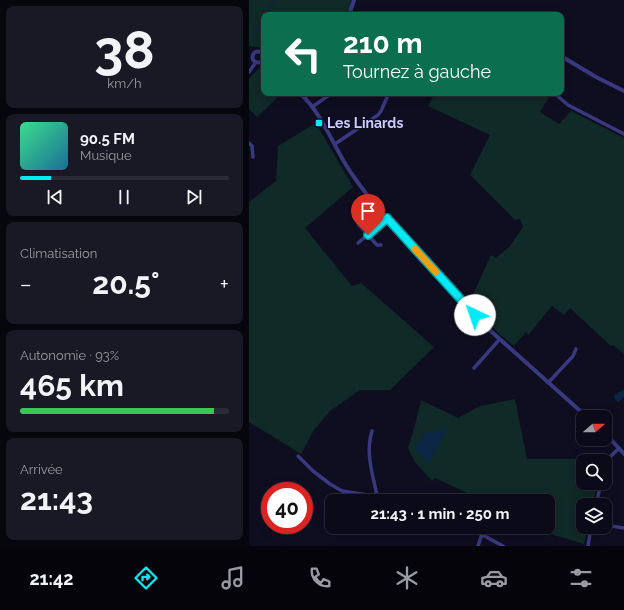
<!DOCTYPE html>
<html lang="fr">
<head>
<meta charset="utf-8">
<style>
  body { margin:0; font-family:Raleway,sans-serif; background:#191825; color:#f1f3f6; height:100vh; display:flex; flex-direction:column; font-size:15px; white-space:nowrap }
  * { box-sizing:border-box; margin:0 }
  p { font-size:13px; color:#9a9aa2 }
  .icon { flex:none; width:22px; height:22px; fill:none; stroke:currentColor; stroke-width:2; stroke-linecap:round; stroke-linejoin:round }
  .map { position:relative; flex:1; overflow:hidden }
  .details { display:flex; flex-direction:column; gap:6px; padding:6px; background:#06060d; width:249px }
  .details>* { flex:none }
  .banner { position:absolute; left:12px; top:12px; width:303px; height:84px; border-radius:8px; box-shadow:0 2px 10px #0003,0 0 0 1px #2b2b37; background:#0b6e4f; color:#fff; overflow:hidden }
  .needle { width:26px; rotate:70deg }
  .controls { position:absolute; left:327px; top:410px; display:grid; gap:8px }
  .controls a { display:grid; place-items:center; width:36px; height:36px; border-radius:8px; background:#0b0a18; box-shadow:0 2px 10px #0003,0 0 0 1px #2b2b37; font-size:20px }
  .speed { position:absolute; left:12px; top:482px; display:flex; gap:8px; font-size:20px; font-weight:700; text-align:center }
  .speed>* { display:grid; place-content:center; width:52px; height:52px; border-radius:50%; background:#0b0a18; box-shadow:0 2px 10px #0003,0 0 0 1px #2b2b37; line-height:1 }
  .speed .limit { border:6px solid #d22; background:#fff; color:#111 }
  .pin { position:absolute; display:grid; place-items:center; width:34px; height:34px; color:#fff; margin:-41px -17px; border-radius:50% 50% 50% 0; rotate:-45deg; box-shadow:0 0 4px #0007 }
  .pin .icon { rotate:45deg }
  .me { position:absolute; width:44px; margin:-22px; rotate:318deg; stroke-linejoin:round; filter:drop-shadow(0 0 3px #0008) }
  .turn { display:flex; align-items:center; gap:14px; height:84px; padding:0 16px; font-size:18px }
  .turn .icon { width:52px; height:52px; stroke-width:2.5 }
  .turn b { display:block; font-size:28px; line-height:34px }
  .big { font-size:30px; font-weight:700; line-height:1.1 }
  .details .tile { flex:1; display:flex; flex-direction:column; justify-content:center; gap:6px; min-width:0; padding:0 14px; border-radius:8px; background:#191825 }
  .details .dial { align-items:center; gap:0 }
  .dial b { font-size:52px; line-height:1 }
  .song { display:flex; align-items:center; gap:12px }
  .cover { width:48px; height:48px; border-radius:6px; background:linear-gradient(135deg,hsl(150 70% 55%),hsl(200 70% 35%)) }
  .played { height:4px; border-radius:2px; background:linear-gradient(90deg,#01eaf6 15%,#2b2b37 15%) }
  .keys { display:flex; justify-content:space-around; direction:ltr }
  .heat { display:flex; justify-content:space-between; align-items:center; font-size:22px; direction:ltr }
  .charge { height:6px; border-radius:3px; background:linear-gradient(90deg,#34c759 93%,#2b2b37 0) }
  .trip { position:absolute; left:76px; top:494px; width:230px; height:40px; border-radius:8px; background:#0b0a18; box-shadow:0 2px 10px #0003,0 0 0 1px #2b2b37; font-weight:700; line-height:40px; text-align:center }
  .dock { display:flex; height:64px; justify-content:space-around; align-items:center; background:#04040a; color:#9a9aa2 }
  .dock .icon { width:28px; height:28px }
  .dock .active { color:#01eaf6 }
  .dock b { font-size:18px; color:#f1f3f6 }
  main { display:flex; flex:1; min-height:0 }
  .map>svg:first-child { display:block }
  .green { fill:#102a27 }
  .water { fill:#0c2544 }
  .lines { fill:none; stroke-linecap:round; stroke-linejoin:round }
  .stream { stroke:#0c2544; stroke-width:1.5 }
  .minor { stroke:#38397f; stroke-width:3.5 }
  .tertiary { stroke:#38397f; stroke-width:4 }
  .route-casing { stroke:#0198a0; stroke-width:10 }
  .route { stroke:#01eaf6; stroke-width:7 }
  .slow { stroke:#f59e0b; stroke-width:7 }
  .poi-dot { fill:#01eaf6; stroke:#0f0d20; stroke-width:1.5 }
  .labels { text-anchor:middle; stroke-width:3; stroke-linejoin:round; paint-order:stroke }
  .poi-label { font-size:14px; font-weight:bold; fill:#cfccff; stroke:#0f0d20; text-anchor:start }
</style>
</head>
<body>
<main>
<section class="details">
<div class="tile dial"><b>38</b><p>km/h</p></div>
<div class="tile">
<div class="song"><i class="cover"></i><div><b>90.5 FM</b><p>Musique</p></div></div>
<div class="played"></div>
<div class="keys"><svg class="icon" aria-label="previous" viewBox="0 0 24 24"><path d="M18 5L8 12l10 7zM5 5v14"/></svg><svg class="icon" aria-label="pause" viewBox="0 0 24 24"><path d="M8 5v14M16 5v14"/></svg><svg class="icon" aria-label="next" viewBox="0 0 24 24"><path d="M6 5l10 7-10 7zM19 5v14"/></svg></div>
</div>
<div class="tile"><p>Climatisation</p>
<div class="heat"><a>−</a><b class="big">20.5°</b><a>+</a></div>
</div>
<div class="tile"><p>Autonomie · 93%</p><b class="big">465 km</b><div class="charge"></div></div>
<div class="tile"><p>Arrivée</p><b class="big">21:43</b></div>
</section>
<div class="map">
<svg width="375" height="546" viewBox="0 0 375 546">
  <rect width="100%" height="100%" fill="#0f0d20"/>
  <g class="green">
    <polygon points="0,0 102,0 101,7 96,15 15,15 15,48 0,46"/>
    <polygon points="15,67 15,93 33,93 8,117 0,109 0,79 9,69"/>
    <polygon points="186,93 301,93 302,94 291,112 310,124 322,111 375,138 375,354 364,345 362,346 321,308 315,315 303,306 279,335 277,332 265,346 248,332 220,303 242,255 247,258 261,246 274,227 271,219 266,220 221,175 241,135 179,106"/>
    <polygon points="67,123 104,187 56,228 103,286 112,283 185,347 141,390 111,390 81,411 65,430 52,454 0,422 0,202 27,181 29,146"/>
    <polygon points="266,399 278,459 356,459 356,461 334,461 334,483 349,483 343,505 334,505 334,527 339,527 335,544 288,530 283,527 299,527 299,501 236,501 186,478 183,481 165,461 159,448 165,429 172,400 209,418 231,406"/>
  </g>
  <g class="water">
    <polygon points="375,390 375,397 369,402 366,399 365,396 370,392"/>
    <polygon points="199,428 180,464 166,449 174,434"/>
  </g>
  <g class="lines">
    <g class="stream">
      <polyline points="16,15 19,8 26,0"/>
      <polyline points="2,38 10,29 15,17"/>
    </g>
    <g class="minor">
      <polyline points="0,72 7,62"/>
      <polyline points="305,93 319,105 375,134"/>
      <polyline points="63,107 83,93"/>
      <polyline points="0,143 3,146 4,157"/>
      <polyline points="86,144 129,115 132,111 140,93"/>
      <polyline points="109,219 109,224 128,245 132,245"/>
      <polyline points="109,243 138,218"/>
      <polyline points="225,368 250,340"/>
      <polyline points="299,383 324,356 327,349"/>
      <path d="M123,431c-7,22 1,44 5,65"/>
      <polyline points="49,456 64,471 81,484 93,491 157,501"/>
      <polyline points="356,472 360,458 370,448"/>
      <polyline points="347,505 352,483"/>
      <polyline points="356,525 375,528"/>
      <polyline points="219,527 254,546"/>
      <polyline points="229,546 233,534"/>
      <polyline points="339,546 342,527"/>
    </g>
    <g class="tertiary">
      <polyline points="100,15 105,0"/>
      <circle cx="9" cy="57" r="5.5"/>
      <polyline points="312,56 347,77 375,91"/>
      <path d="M51,93c21,20 31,47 46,72 10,16 21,30 33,45l105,115 103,92"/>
      <polyline points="356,433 375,454"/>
    </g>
  </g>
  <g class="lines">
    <g class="route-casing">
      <polyline id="route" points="119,235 138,218 226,315"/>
    </g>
    <use href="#route" class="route"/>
    <polyline class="slow" points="166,249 187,272"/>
  </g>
  <rect class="poi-dot" x="66" y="119" width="8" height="8" rx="2"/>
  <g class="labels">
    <g class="poi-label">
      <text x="78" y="128">Les Linards</text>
    </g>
  </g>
</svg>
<div class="controls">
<a><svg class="needle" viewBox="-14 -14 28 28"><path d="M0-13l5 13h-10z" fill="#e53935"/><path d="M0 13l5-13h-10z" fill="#9a9aa2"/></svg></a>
<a><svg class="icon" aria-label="search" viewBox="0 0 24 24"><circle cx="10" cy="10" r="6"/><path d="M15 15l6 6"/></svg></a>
<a><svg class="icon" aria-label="layers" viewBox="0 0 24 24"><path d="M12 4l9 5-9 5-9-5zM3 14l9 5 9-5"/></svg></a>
</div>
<div class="speed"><div class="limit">40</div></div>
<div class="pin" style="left:119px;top:235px;background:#d93025"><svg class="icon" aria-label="arrive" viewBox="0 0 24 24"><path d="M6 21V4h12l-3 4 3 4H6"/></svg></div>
<svg class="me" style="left:226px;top:315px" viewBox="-20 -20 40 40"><circle r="19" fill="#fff"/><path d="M0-13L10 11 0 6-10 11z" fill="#01eaf6"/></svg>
<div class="trip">21:43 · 1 min · 250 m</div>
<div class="banner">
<div class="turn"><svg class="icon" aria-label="left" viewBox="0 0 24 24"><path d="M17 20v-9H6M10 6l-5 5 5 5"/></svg><div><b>210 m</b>Tournez à gauche</div></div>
</div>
</div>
</main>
<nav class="dock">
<b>21:42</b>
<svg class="icon active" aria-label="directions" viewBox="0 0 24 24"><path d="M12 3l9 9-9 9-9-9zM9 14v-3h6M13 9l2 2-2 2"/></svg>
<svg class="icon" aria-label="music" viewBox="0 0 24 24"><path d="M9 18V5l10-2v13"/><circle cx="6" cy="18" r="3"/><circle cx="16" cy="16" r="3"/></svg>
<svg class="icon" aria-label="phone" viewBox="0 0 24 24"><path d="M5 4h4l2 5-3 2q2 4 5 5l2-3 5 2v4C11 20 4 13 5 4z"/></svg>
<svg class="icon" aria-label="climate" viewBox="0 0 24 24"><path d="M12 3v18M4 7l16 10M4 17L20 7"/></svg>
<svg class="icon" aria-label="car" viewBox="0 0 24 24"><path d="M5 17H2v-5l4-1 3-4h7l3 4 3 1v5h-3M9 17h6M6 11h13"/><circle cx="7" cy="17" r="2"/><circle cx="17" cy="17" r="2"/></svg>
<svg class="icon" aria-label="filters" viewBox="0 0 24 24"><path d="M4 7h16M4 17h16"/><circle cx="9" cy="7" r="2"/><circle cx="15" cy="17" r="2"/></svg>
</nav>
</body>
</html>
